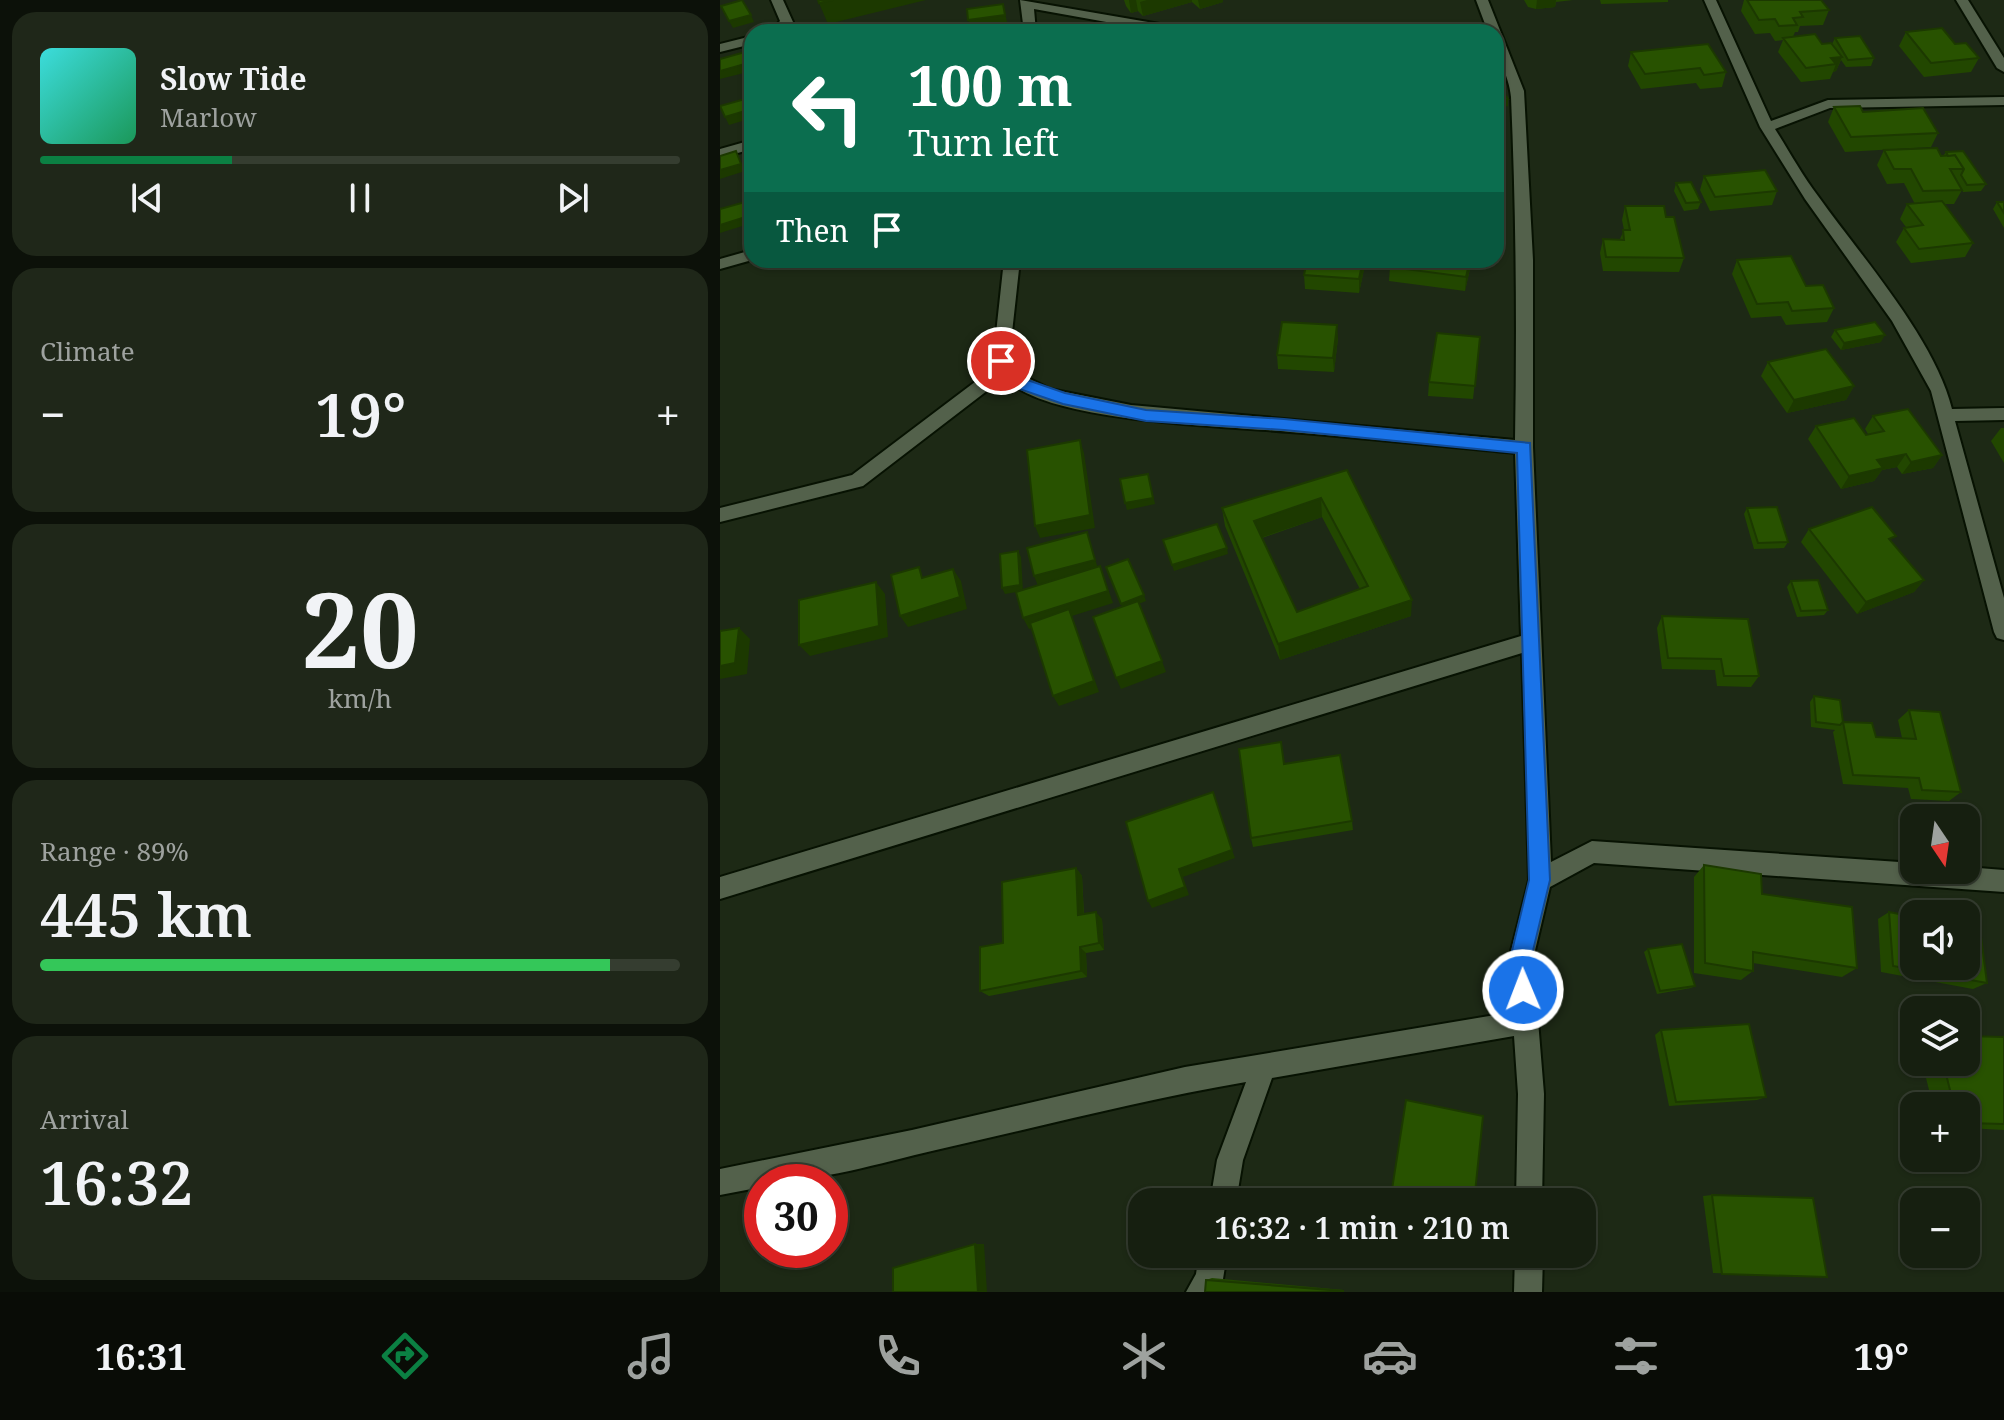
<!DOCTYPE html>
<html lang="en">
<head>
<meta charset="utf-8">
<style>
  body { margin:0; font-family:"Noto Serif",serif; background:#1f2719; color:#f1f3f6; height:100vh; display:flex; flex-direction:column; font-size:30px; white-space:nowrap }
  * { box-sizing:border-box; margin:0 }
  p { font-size:26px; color:#9ea29f }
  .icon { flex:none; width:44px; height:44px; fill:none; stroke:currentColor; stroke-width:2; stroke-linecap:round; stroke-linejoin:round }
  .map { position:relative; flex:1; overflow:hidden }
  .sheet { display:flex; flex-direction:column; gap:12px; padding:12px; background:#0c1109; width:720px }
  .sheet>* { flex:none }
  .banner { position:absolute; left:24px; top:24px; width:760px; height:244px; border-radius:24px; box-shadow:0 2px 6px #0004,0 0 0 2px #353d30; background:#0b6e4f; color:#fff; overflow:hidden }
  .needle { width:52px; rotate:167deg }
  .fabs { position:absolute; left:1180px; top:804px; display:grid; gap:16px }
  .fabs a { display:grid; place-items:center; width:80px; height:80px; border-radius:16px; background:#161f10; box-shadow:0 2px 6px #0004,0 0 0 2px #353d30; font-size:40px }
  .speed { position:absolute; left:24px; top:1164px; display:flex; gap:16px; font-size:40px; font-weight:700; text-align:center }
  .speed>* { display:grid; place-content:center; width:104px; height:104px; border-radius:50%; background:#161f10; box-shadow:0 2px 6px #0004,0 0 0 2px #353d30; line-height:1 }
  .speed .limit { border:12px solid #d22; background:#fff; color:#111 }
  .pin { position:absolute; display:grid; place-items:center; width:68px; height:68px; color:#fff; margin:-34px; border:4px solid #fff; border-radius:50%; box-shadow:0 2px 8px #0007 }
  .me { position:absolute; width:88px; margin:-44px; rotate:359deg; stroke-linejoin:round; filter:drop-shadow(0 0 6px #0008) }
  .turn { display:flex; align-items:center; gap:28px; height:168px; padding:0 32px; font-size:36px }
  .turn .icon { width:104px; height:104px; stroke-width:2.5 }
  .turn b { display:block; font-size:56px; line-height:68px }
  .then { display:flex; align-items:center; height:76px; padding:0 32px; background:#0003; gap:16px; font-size:30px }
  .big { font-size:60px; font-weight:600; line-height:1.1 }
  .sheet .card { flex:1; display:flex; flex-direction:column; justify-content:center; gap:12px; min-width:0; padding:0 28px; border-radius:24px; background:#1f2719 }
  .sheet .dial { align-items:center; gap:0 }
  .dial b { font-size:104px; line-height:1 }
  .song { display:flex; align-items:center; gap:24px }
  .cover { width:96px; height:96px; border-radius:12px; background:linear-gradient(135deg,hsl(180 70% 55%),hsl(150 70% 35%)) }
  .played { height:8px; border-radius:4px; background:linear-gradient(90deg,#0b8043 30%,#353d30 30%) }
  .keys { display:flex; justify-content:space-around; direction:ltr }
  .heat { display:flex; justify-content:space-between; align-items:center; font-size:44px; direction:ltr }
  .charge { height:12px; border-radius:6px; background:linear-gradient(90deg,#34c759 89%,#353d30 0) }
  .trip { position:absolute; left:408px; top:1188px; width:468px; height:80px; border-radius:24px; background:#161f10; box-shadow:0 2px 6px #0004,0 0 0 2px #353d30; font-weight:600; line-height:80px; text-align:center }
  .dock { display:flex; height:128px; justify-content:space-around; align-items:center; background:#090c06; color:#9ea29f }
  .dock .icon { width:56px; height:56px }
  .dock .selected { color:#0b8043 }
  .dock b { font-size:36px; color:#f1f3f6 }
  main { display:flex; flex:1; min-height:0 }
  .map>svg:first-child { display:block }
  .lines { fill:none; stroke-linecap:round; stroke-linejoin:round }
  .minor-casing { stroke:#071202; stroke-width:4 }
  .minor { fill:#53614b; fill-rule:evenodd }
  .wall { fill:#224700; fill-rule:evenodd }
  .shaded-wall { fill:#1c3900 }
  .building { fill:#285200; stroke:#1c3900; stroke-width:2; fill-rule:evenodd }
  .route { fill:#1a73e8; stroke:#114b97; stroke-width:2 }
</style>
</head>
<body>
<main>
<section class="sheet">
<div class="card">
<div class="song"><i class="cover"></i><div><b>Slow Tide</b><p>Marlow</p></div></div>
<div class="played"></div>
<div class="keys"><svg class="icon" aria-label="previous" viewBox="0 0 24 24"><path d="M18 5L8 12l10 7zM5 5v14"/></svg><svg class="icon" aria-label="pause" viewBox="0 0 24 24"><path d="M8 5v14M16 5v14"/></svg><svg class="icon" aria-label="next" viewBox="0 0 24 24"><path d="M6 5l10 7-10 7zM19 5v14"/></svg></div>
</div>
<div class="card"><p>Climate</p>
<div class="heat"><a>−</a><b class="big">19°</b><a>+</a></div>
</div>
<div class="card dial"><b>20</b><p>km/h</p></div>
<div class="card"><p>Range · 89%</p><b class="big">445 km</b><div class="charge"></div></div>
<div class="card"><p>Arrival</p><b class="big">16:32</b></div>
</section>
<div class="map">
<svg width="1284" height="1292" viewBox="0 0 1284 1292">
  <rect width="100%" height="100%" fill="#1d2915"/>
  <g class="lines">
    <g class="minor-casing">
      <g id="minor">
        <polygon points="51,0 63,0 73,22 63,32 50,32 60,21"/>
        <polygon points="300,0 463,28 469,32 442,32 314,9 316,32 304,32"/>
        <path d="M756,0h12l36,91 9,169v187l18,415 41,-21 322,22v7h52v-3l38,3v22l-410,-29 -44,24 -17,72 11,135 -2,108h-26l2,-108 -4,-58 -242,42 -29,82 -7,42h-26l7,-42 29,-78c-105,18 -207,45 -310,68 -56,13 -117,32 -174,32v5l-42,8v-26l192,-39 273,-63 328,-55 -4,-53 20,-79 -7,-227 -802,246v-22l801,-241 -6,-183c-75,-7 -150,-15 -225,-21 -60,-6 -249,-9 -285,-55l-142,109 -143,36v-14l132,-33 144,-109 -3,-5 11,-101h16l-11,100 13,15 28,14 81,16 384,35c2,-115 1,-229 -4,-343 -2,-23 -15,-37 -15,-65h-8z"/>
        <path d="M984,0h12l55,121 57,-21 176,-3v8l-174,3 -55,21c14,22 27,46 43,67 42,59 117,143 134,213l52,-1v12l-49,1 49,177v42l-7,-2 -3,-6 -63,-241 -39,-70 -87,-122 -45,-72z"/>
        <polygon points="1236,0 1248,0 1284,58 1284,72 1277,68"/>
        <polygon points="32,36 32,44 0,52 0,44"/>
        <polygon points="32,140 32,149 0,158 0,149"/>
        <polygon points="32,250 32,260 0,269 0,259"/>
        <polygon points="479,1254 507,1254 503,1279 497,1292 466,1292 476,1274"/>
        <polygon points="795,1254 823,1254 822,1292 794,1292"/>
      </g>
    </g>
    <use href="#minor" class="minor"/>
  </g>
  <g class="wall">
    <polygon points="404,0 503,0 503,2 480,9 472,2 423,16 418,11 411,13 406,6"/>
    <polygon points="804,0 853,0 836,2 835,7 816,9 808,7"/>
    <polygon points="880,0 948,0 948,2 881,4"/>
    <polygon points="1024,0 1101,0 1109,10 1103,25 1080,26 1078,32 1075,32 1073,37 1102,44 1112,44 1115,38 1154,58 1151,66 1126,67 1121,60 1116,71 1113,72 1110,79 1081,82 1058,52 1063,40 1055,41 1050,33 1035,34 1021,11"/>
    <polygon points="1186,32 1235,44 1259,58 1251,72 1204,77 1179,46"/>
    <polygon points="911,52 1006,72 1002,87 980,89 976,83 921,89 908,66"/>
    <polygon points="1114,107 1218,133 1211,147 1125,152 1108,122"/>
    <polygon points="1164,150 1221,156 1223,156 1226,152 1266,184 1261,191 1243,192 1242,190 1234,204 1225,204 1253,243 1245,257 1191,263 1176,242 1184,228 1186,227 1180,219 1187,204 1195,204 1184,183 1167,184 1157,165"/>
    <polygon points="984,176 1057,191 1052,205 990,211 980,190"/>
    <polygon points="956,183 981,202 978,209 964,211 954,191"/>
    <polygon points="1277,202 1284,202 1284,228 1273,209"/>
    <polygon points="905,206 964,258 959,272 883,271 880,253 883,239 900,239 904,230 902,220"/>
    <polygon points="646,260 639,293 585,289 584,275"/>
    <polygon points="752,260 745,291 669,281 670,267"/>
    <polygon points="1017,260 1086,286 1114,308 1107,322 1066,325 1061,316 1031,318 1012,274"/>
    <polygon points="1115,330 1161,342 1121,350 1111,337"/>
    <polygon points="760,337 753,399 708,396 709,382"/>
    <polygon points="618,338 614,372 558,369 557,355"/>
    <polygon points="1048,362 1134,386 1126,400 1067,413 1041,376"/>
    <polygon points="1153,416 1222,455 1213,468 1182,474 1177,467 1162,470 1154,481 1121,489 1088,439 1096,426 1146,435 1148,434 1145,429"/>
    <polygon points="1281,428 1284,428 1284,463 1271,441"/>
    <path d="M627,470l64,146 -131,44 -55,-134 -3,-18zM602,517l38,72 -63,23 -35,-74z"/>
    <polygon points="1027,508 1068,542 1064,548 1034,549 1024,514"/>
    <polygon points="1089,529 1204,580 1194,592 1137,614 1081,542"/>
    <polygon points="1071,581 1108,610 1104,615 1077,617 1067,587"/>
    <polygon points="942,616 1039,676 1031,687 997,686 995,670 942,669 937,628"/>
    <polygon points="1094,696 1123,722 1156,737 1182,738 1178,720 1189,710 1241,792 1229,801 1191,799 1188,788 1123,784 1113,732 1115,730 1091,727 1090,702"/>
    <polygon points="564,764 632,821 633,830 533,847 531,838"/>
    <polygon points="984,865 1042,894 1137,968 1122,977 1033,963 1033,971 1021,980 974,973 974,877"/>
    <polygon points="356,868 362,876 364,914 382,919 384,950 366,953 367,977 269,996 260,991 283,943"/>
    <polygon points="1169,912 1267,983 1253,989 1161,972 1158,919"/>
    <polygon points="928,949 975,986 971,988 937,994 924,952"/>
    <polygon points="941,1030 1046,1097 1037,1100 949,1106 935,1035"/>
    <polygon points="1284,1037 1284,1130 1246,1128 1246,1106 1213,1106 1202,1062 1246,1062"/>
    <polygon points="992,1195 1107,1277 993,1273 983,1196"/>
    <polygon points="492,1278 624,1290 624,1292 486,1280"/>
  </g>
  <g class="shaded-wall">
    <polygon points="113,0 206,0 108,24 99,3"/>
    <polygon points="409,0 416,0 418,11 411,13"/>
    <polygon points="427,0 472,0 472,2 423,16 420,2"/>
    <polygon points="478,0 503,0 503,2 480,9"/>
    <polygon points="817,0 836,0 835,7 816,9"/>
    <polygon points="283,4 287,22 251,27 248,20"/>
    <polygon points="31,15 34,22 13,28 9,21"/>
    <polygon points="1122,57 1116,71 1113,72 1116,64 1111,58"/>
    <polygon points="32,62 32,71 0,79 0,71"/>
    <polygon points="788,99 788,106 776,109 776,102"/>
    <polygon points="32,109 32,118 9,125 5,117"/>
    <polygon points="16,151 25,171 0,179 0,170"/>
    <polygon points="32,215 32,223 0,233 0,225"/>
    <polygon points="643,260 646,260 639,293 639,279"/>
    <polygon points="750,260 752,260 745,291 746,277"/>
    <polygon points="617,325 618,338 614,372 613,358"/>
    <polygon points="1165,335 1161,342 1121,350 1124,343"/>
    <polygon points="1134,386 1126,400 1067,413 1074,400"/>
    <polygon points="360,440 364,453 375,528 320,538 315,526"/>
    <polygon points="1186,454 1177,467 1162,470 1154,481 1121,489 1129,476 1157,460"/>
    <polygon points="1222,455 1213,468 1182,474 1191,462"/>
    <polygon points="428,474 435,504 407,510 405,503"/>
    <polygon points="601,498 602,517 537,539 534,521"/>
    <polygon points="367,532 379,572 319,588 314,576"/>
    <polygon points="507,548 508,554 454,571 452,565"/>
    <polygon points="298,551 301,557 303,591 285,594 282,588"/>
    <polygon points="380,566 393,603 352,616 379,692 339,706 333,696 351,616 309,629 303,618"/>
    <polygon points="233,569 241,581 247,609 188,627 180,616"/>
    <polygon points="1204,580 1194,592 1137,614 1146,602"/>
    <polygon points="156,582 165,594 168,637 90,656 79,645"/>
    <polygon points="424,595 426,601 403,610 401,604"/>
    <polygon points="692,600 691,616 560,660 558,644"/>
    <polygon points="19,628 30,639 27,674 0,679 0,666"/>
    <polygon points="442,661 446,672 401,689 396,678"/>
    <polygon points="512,850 515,858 463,877 469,895 432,908 428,901 459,869"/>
    <polygon points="356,868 362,876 364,922 358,915"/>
    <polygon points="376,912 382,919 384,950 379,943"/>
    <polygon points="360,947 366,953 367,977 361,971"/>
    <polygon points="255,1244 264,1244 267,1292 258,1292"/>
  </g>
  <g class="building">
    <polygon points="22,0 31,15 9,21 1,6"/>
    <polygon points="98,0 113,0 99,3"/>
    <polygon points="1027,0 1101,0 1109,10 1080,12 1083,17 1073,18 1077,25 1059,26 1055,19 1039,20"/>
    <polygon points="283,4 285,15 248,20 247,9"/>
    <polygon points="1222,28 1235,44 1246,43 1259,58 1211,63 1186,32"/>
    <polygon points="1095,34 1102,44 1111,43 1122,57 1111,58 1116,64 1086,68 1063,38"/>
    <polygon points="1140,36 1154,58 1128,60 1115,38"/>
    <polygon points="988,44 1006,72 984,75 980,68 925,74 911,52"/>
    <polygon points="32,50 32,62 0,71 0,59"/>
    <polygon points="782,90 788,99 776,102 776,91"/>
    <polygon points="32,97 32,109 5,117 0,106"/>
    <polygon points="1140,106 1143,112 1203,108 1218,133 1131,137 1114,107"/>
    <polygon points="1217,148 1221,156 1235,155 1244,169 1230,169 1242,190 1203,191 1191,169 1174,169 1164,150"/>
    <polygon points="16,151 21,164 0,170 0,156"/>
    <polygon points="1243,151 1266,184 1247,185 1241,175 1244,169 1235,155 1228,156 1226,152"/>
    <polygon points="1045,170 1057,191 995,197 984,176"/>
    <polygon points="971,182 981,202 966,203 956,183"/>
    <polygon points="32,200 32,215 0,225 0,209"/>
    <polygon points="1222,201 1253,243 1199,249 1184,228 1203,225 1187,204"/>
    <polygon points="1277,202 1284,202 1284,213"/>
    <polygon points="905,206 944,206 946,217 954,217 964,258 886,257 883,239 904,240 903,230 910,230"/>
    <polygon points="1071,256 1086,286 1103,285 1114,308 1072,311 1068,302 1037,304 1017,260"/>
    <polygon points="587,260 643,260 639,279 584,275"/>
    <polygon points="672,260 750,260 746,277 670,267"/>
    <polygon points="562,322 617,325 613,358 557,355"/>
    <polygon points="1155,322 1165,335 1124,343 1115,330"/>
    <polygon points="717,333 760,337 755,386 709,382"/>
    <polygon points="1106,349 1134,386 1074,400 1048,362"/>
    <polygon points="1188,409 1222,455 1191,462 1186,454 1157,460 1163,468 1129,476 1096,426 1134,418 1146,435 1164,431 1153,416"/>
    <polygon points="360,440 370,515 315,526 307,450"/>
    <path d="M627,470l65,130 -134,44 -56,-136zM601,498l47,88 -71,26 -43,-91z"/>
    <polygon points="428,474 433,498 405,503 400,479"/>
    <polygon points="1057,507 1068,542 1038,543 1027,508"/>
    <polygon points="1152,507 1176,536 1169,539 1204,580 1146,602 1089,529"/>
    <polygon points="497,524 507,548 452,565 443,540"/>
    <polygon points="367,532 375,560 314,576 307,548"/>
    <polygon points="298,551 300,585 282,588 280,554"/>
    <polygon points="408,559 424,595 401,604 386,567"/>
    <polygon points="380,566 388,591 303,618 296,592"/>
    <polygon points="199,567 202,578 233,569 240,597 180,616 171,575"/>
    <polygon points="1098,580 1108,610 1081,611 1071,581"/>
    <polygon points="156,582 159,626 79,645 79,600"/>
    <polygon points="418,601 442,661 396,678 373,617"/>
    <polygon points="349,609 374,681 333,696 310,623"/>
    <polygon points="942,616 1028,619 1039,676 1004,676 1001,659 948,658"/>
    <polygon points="19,628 15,663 0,666 0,631"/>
    <polygon points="1094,696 1120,700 1123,722 1120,725 1096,722"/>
    <polygon points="1189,710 1220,712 1241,792 1202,790 1199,778 1133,775 1123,722 1152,723 1156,737 1196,739"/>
    <polygon points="561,742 564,764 620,755 632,821 531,838 519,749"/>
    <polygon points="493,792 512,850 459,869 465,887 428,901 406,822"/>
    <polygon points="984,865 1041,874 1042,894 1132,907 1137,968 1033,952 1033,971 985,963"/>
    <polygon points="356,868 358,915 376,912 379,943 360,947 361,971 260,991 260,947 283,943 282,882"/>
    <polygon points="1169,912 1194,917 1194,966 1246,966 1246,926 1260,929 1267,983 1173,966"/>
    <polygon points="962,944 975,986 940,991 928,949"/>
    <polygon points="1029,1024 1046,1097 956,1102 941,1030"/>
    <polygon points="1246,1036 1284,1037 1284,1124 1246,1123 1246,1106 1234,1106 1223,1062 1246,1062"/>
    <polygon points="686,1100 763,1116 754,1202 670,1202"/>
    <polygon points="992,1195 1093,1198 1107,1277 1002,1274"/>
    <polygon points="255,1244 258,1292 173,1292 173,1268"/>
    <polygon points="718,1254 748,1254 747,1260"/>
    <polygon points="486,1280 623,1291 623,1292 485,1292"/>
  </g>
  <polygon class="route" points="281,355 286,357 290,367 302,378 345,393 426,410 564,419 810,443 830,880 811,959 814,990 811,998 803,1001 795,998 790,959 809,880 797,453 564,430 426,421 343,404 291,386 278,374 273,361"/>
</svg>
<div class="fabs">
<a><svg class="needle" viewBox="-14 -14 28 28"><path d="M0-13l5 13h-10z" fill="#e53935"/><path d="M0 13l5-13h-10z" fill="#9ea29f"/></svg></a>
<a><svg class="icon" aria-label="sound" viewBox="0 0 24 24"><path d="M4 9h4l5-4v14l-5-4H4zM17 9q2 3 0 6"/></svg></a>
<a><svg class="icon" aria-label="layers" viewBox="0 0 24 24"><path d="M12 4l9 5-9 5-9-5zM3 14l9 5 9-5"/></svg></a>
<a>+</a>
<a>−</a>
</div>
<div class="speed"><div class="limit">30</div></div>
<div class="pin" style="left:281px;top:361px;background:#d93025"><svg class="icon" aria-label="arrive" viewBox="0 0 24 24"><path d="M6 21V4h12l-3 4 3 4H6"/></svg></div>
<svg class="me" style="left:803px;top:990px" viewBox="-20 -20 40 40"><circle r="17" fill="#1a73e8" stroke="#fff" stroke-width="3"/><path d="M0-11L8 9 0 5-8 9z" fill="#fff"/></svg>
<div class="trip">16:32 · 1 min · 210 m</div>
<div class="banner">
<div class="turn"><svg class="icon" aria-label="left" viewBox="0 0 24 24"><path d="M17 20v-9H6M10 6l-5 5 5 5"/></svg><div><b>100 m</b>Turn left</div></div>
<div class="then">Then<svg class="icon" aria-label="arrive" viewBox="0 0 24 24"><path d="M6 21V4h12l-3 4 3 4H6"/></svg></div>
</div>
</div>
</main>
<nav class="dock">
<b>16:31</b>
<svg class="icon selected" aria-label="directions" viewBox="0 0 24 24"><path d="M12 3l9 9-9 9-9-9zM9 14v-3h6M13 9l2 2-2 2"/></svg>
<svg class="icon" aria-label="music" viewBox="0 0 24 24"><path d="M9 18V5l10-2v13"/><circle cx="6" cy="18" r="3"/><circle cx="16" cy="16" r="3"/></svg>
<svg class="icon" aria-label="phone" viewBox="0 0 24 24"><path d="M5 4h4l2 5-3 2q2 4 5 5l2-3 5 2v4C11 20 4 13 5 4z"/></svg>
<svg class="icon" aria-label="climate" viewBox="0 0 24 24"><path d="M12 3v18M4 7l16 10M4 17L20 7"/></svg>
<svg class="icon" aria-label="car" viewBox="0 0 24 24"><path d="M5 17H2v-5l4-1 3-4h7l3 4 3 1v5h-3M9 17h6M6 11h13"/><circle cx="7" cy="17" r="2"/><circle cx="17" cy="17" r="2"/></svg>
<svg class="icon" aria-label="filters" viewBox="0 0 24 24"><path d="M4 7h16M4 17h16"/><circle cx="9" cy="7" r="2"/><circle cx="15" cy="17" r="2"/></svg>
<b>19°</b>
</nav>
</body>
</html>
